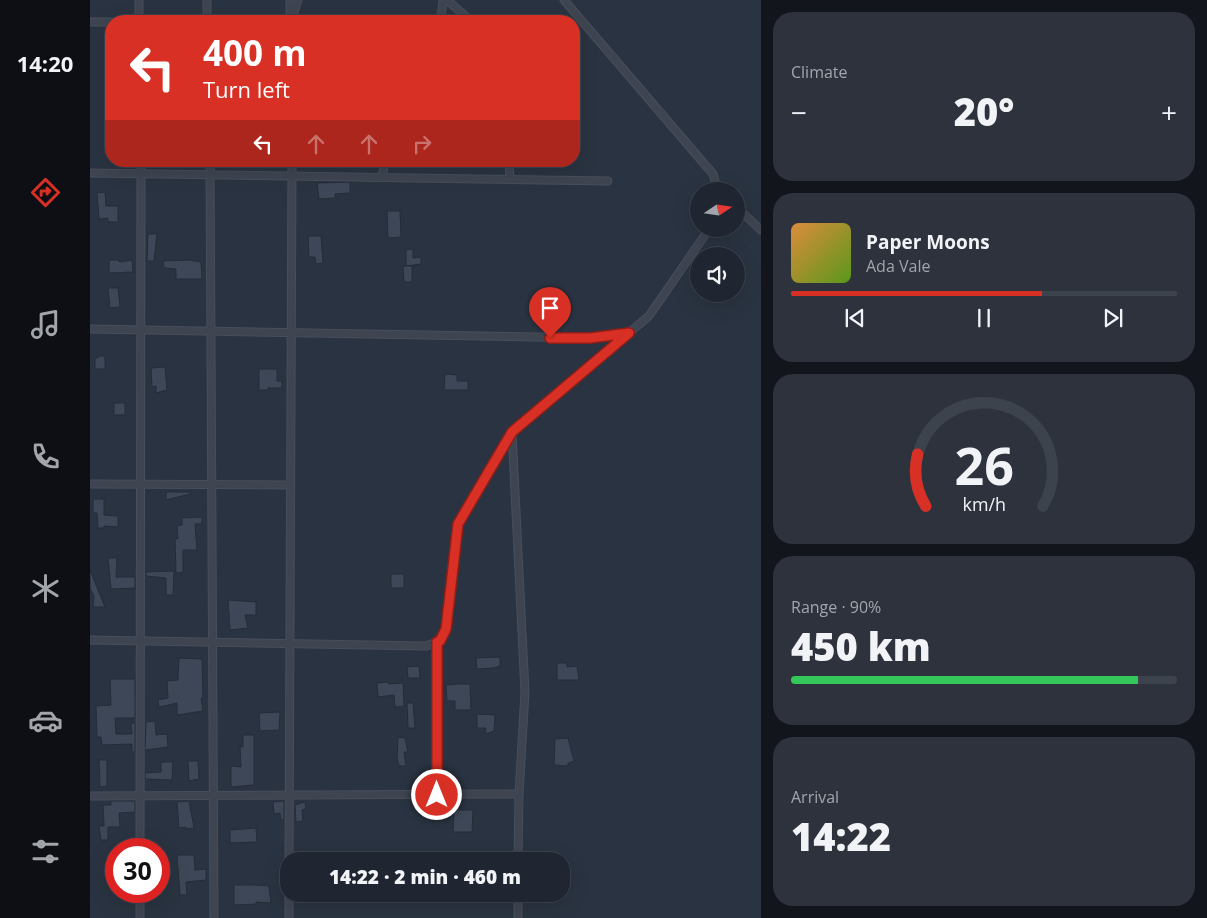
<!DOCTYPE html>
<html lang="en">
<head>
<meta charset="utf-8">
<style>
  body { margin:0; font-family:"Open Sans",sans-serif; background:#2d323d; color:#f1f3f6; height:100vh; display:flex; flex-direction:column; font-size:19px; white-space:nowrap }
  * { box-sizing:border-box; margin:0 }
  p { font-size:16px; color:#a2a5ab }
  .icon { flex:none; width:28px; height:28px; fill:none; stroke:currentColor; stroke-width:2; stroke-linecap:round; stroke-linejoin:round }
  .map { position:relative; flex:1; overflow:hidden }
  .panel { display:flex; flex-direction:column; gap:12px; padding:12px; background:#12151b; width:446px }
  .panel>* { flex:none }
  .guide { position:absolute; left:15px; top:15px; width:475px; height:152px; border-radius:20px; box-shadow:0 5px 20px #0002,0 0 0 1px #3d434d; background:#d93025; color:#fff; overflow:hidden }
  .needle { width:32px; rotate:77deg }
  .tools { position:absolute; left:600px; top:182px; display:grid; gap:10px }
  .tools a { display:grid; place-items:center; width:55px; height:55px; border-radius:50%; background:#202631; box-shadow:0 5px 20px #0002,0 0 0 1px #3d434d; font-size:25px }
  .speed { position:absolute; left:15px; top:838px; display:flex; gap:10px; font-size:25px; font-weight:700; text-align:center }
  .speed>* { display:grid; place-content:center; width:65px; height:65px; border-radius:50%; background:#202631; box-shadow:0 5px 20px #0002,0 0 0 1px #3d434d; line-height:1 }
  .speed .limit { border:8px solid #d22; background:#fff; color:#111 }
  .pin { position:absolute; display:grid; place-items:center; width:42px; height:42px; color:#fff; margin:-51px -21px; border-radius:50% 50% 50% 0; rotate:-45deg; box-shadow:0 0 5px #0007 }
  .pin .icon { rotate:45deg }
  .me { position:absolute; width:55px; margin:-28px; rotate:0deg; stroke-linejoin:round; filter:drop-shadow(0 0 4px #0008) }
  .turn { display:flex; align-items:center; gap:18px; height:105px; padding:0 15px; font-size:22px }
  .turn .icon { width:65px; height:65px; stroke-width:2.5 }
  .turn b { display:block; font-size:35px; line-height:42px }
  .lanes { display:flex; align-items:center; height:48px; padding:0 15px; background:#0003; justify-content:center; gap:25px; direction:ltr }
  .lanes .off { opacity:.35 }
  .big { font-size:38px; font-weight:800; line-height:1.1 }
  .panel .card { flex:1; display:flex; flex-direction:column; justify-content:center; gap:8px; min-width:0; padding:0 18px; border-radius:20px; background:#2d323d }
  .panel .dial { align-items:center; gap:0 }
  .dial svg { height:130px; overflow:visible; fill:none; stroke:#3d434d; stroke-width:7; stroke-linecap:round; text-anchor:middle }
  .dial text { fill:#f1f3f6; stroke:none }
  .song { display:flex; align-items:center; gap:15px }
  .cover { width:60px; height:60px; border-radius:8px; background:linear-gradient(135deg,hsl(30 70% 55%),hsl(90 70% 35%)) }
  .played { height:5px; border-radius:2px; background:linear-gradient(90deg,#d93025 65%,#3d434d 65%) }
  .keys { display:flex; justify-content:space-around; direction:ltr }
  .heat { display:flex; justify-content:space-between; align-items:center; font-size:28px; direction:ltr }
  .charge { height:8px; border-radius:4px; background:linear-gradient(90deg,#34c759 90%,#3d434d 0) }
  .trip { position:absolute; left:190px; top:852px; width:290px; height:50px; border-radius:20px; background:#202631; box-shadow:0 5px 20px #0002,0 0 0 1px #3d434d; font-weight:800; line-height:50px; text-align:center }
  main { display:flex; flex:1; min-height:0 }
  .menu { display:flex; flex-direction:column; width:90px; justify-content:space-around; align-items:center; background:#0d0f14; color:#a2a5ab }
  .menu .icon { width:35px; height:35px }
  .menu .on { color:#d93025 }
  .menu b { font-size:22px; color:#f1f3f6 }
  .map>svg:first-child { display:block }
  .building { fill:#3d4757; stroke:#252c39 }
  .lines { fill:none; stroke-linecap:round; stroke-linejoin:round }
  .minor-casing { stroke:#484e5b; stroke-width:9 }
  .minor { stroke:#3e4551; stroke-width:7 }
  .route-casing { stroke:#8d1f18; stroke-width:12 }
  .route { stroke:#d93025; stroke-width:9 }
</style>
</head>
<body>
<main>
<nav class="menu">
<b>14:20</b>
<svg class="icon on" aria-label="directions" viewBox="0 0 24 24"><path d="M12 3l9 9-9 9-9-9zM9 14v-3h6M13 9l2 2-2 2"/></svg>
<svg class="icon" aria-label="music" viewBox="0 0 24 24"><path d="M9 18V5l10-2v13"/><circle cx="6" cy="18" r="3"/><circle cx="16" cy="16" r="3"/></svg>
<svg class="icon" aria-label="phone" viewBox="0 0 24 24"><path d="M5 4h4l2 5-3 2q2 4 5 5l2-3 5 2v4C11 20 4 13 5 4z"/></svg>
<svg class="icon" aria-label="climate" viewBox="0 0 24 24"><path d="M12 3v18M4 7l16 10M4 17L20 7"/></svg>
<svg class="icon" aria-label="car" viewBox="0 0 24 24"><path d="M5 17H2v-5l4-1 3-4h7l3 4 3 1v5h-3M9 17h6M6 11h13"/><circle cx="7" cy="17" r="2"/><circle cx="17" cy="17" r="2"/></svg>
<svg class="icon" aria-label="filters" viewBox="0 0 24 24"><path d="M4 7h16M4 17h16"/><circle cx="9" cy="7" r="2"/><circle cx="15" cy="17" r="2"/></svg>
</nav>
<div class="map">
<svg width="671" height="918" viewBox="0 0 671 918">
  <rect width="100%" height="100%" fill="#2a3341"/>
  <g class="building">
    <polygon points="260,182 260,193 245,194 245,198 229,199 227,183"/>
    <polygon points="15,192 16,206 28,206 28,222 18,222 18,218 9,219 7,193"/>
    <polygon points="297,211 310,211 311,237 298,238"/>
    <polygon points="58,234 67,234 64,261 57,261"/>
    <polygon points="218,236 231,236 233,263 226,264 225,257 219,257"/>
    <polygon points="323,249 323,258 331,257 331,264 316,266 316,250"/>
    <polygon points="19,260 29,260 29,262 42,260 43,272 19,273"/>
    <polygon points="99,260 111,262 112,279 86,279 86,269 74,268 73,261"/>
    <polygon points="313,266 322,266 322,282 314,282"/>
    <polygon points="18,288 28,288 30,307 20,308"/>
    <polygon points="478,295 481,314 465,317 462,298"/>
    <polygon points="8,356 15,356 15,369 5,369 5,358 8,358"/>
    <polygon points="75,367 77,390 66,393 66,386 62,387 61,368"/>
    <polygon points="169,369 187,369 187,381 192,381 192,388 178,388 178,390 169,390"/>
    <polygon points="355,374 367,375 367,381 378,381 378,390 354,390"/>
    <rect x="24" y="403" width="11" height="12"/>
    <polygon points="76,492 99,492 100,494 76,500"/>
    <polygon points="3,499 14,499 14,515 28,516 28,527 14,526 14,528 8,528 7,513 3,513"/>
    <polygon points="112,517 112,524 105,524 107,550 93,550 93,572 86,573 85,539 88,539 87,526 92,525 92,518"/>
    <polygon points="18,558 27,558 26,577 45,577 45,588 21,589"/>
    <polygon points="0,570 15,607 3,607 4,596 0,588"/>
    <polygon points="84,571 83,595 76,595 76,578 56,576 56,572"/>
    <rect x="301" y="574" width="13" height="14"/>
    <polygon points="138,600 166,602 166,615 155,615 158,628 140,630"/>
    <polygon points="410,657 410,666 403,668 387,669 386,658"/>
    <polygon points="89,658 112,659 113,698 111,698 113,711 87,715 87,703 69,707 68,700 78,698 77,681 88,680"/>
    <polygon points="467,663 477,663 477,667 487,666 489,680 467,680"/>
    <polygon points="329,666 330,678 318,678 317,667"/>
    <polygon points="20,679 45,679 45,718 25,718 26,734 42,734 41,723 45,723 45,752 42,752 42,744 12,745 11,737 7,737 6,706 21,705"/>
    <polygon points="298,682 299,684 313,683 314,706 305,707 304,695 288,697 287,683"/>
    <polygon points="369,684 380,684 381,710 365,710 365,701 357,701 356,685"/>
    <polygon points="317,703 323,703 325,728 318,728"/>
    <polygon points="190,712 189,730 170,731 169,713"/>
    <polygon points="387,714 405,715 404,731 395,734 396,728 387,728"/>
    <polygon points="65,721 66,735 77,734 78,747 55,750 56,722"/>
    <polygon points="153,735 164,735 164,785 141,787 141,766 151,767 150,746 153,747"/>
    <polygon points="308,737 315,738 318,752 314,752 316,766 309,766 307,758"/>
    <polygon points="478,738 484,761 478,763 478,766 464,765 465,739"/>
    <polygon points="9,760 17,760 17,786 10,787"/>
    <polygon points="98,761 108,761 109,779 99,781"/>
    <polygon points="71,762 83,762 82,780 55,779 55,773 71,772"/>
    <polygon points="21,801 45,801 45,812 29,813 30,827 18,827 18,840 11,840 9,826 14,826 13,805 21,805"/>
    <polygon points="99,801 104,828 96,829 96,827 89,828 87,802"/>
    <polygon points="194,801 194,820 191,820 190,813 184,814 183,802"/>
    <polygon points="215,802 216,809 212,810 213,821 206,822 205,805"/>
    <polygon points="364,810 383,810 382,832 363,832"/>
    <polygon points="166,828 167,842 140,843 140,830"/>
    <polygon points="87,855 104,855 105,870 116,869 116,880 96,882 97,895 90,895"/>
    <polygon points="144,885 165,885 179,886 181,903 166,902 166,904 144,905"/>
  </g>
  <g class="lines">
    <g class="minor-casing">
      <g id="minor">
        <polyline points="49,0 49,21"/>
        <polyline points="117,0 117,21"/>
        <polyline points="357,0 381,21"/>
        <polyline points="474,0 623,174 628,191"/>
        <polyline points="200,18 200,0"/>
        <polyline points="201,21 208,0"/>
        <polyline points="340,21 351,17 353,0"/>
        <polyline points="0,22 21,22"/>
        <polyline points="120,161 124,918"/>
        <polyline points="419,161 420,179"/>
        <polyline points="0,173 518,181"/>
        <polyline points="292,177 295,161"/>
        <polyline points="646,207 671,230"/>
        <polyline points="0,329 500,338 539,333"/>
        <polyline points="0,484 200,485"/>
        <polyline points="0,640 336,646 350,641 356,629 368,524 422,432 559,316 619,229"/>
        <polyline points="347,642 347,795"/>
        <polyline points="0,796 429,794 435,692 422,432"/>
        <polyline points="50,849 51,161"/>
        <polyline points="199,861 202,161"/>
        <polyline points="428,861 429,794"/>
        <polyline points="50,891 50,918"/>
        <polyline points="199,918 199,894"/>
        <polyline points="428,918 428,894"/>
      </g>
    </g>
    <use href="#minor" class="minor"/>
  </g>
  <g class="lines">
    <g class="route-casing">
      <polyline id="route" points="347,795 347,642 350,641 356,629 368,524 422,432 539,333 500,338 460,338"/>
    </g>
    <use href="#route" class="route"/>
  </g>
</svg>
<div class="tools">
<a><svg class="needle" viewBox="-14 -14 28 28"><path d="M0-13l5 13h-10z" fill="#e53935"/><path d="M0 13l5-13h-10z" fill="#a2a5ab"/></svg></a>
<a><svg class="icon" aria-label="sound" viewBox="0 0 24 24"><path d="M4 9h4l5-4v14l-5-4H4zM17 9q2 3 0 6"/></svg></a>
</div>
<div class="speed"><div class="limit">30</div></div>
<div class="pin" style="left:460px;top:338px;background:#d93025"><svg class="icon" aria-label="arrive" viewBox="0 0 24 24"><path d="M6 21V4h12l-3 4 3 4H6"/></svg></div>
<svg class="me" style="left:347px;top:795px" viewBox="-20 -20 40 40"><circle r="17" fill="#d93025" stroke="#fff" stroke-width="3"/><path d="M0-11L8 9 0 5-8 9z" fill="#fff"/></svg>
<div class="trip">14:22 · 2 min · 460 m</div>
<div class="guide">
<div class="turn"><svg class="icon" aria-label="left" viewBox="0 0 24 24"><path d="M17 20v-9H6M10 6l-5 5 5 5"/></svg><div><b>400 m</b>Turn left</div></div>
<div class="lanes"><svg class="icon" aria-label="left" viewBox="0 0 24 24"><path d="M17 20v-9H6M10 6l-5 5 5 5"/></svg><svg class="icon off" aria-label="ahead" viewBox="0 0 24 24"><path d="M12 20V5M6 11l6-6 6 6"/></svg><svg class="icon off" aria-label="ahead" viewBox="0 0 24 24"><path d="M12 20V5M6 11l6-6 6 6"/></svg><svg class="icon off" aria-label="right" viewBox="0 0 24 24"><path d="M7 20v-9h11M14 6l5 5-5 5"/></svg></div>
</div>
</div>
<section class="panel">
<div class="card"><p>Climate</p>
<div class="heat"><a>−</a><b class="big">20°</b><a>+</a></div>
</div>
<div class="card">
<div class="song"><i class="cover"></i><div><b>Paper Moons</b><p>Ada Vale</p></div></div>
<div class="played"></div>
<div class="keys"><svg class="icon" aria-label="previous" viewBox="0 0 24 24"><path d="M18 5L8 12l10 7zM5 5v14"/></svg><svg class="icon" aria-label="pause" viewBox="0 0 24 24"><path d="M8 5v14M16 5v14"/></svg><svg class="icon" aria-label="next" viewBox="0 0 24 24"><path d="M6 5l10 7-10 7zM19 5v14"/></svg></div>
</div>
<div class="card dial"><svg viewBox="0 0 100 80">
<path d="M14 69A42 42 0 1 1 86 69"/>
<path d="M14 69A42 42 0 0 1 9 37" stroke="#d93025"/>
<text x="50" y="56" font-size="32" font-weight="700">26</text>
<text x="50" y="72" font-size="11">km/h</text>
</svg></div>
<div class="card"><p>Range · 90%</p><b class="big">450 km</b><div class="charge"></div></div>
<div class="card"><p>Arrival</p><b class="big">14:22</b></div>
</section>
</main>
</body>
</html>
